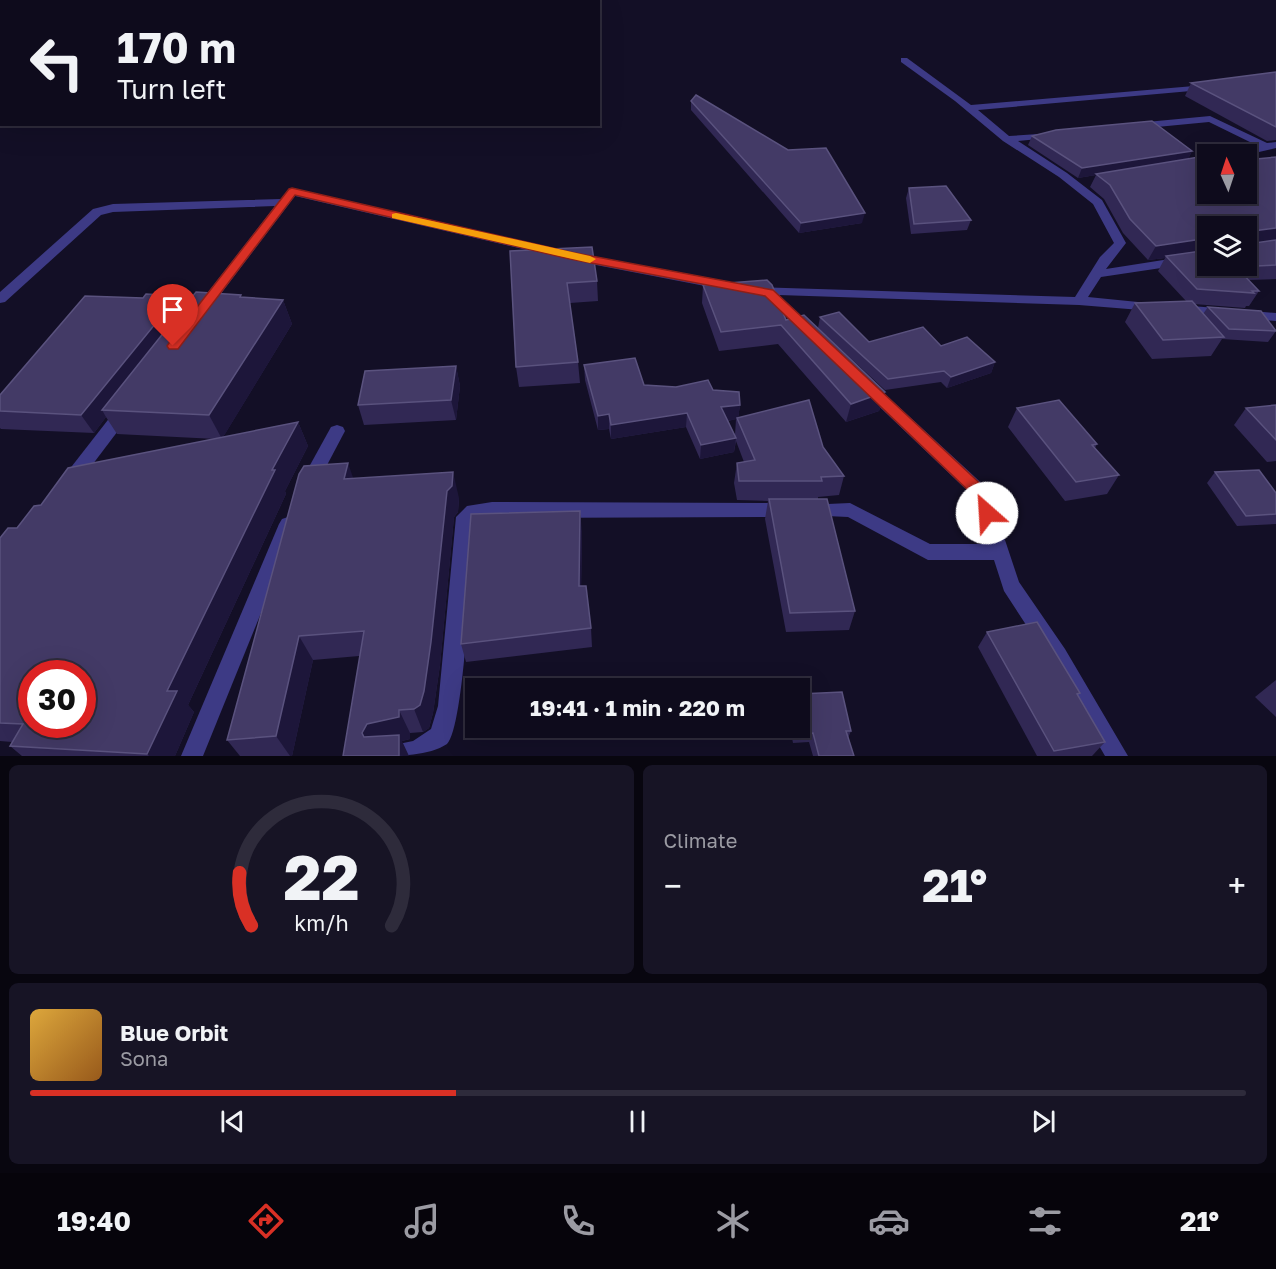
<!DOCTYPE html>
<html lang="en">
<head>
<meta charset="utf-8">
<style>
  body { margin:0; font-family:"Golos Text",sans-serif; background:#171425; color:#f1f3f6; height:100vh; display:flex; flex-direction:column; font-size:22px; white-space:nowrap }
  * { box-sizing:border-box; margin:0 }
  p { font-size:20px; color:#9b9ba3 }
  .icon { flex:none; width:33px; height:33px; fill:none; stroke:currentColor; stroke-width:2; stroke-linecap:round; stroke-linejoin:round }
  .map { position:relative; height:756px; overflow:hidden }
  .sheet { display:flex; flex-direction:column; gap:9px; padding:9px; background:#08060f; flex:1 }
  .sheet>* { flex:none }
  .guide { position:absolute; left:0px; top:0px; width:600px; height:126px; box-shadow:0 6px 24px #0002,0 0 0 2px #2e2b3b; background:#0e0b1c; color:#f1f3f6; overflow:hidden }
  .needle { width:39px; rotate:357deg }
  .buttons { position:absolute; left:1197px; top:144px; display:grid; gap:12px }
  .buttons a { display:grid; place-items:center; width:60px; height:60px; border-radius:0px; background:#0e0b1c; box-shadow:0 6px 24px #0002,0 0 0 2px #2e2b3b; font-size:30px }
  .speed { position:absolute; left:18px; top:660px; display:flex; gap:12px; font-size:30px; font-weight:700; text-align:center }
  .speed>* { display:grid; place-content:center; width:78px; height:78px; border-radius:50%; background:#0e0b1c; box-shadow:0 6px 24px #0002,0 0 0 2px #2e2b3b; line-height:1 }
  .speed .limit { border:9px solid #d22; background:#fff; color:#111 }
  .pin { position:absolute; display:grid; place-items:center; width:51px; height:51px; color:#fff; margin:-62px -26px; border-radius:50% 50% 50% 0; rotate:-45deg; box-shadow:0 0 6px #0007 }
  .pin .icon { rotate:45deg }
  .me { position:absolute; width:66px; margin:-33px; rotate:334deg; stroke-linejoin:round; filter:drop-shadow(0 0 4px #0008) }
  .turn { display:flex; align-items:center; gap:21px; height:126px; padding:0 18px; font-size:27px }
  .turn .icon { width:78px; height:78px; stroke-width:2.5 }
  .turn b { display:block; font-size:42px; line-height:51px }
  .big { font-size:45px; font-weight:700; line-height:1.1 }
  .sheet .card { flex:1; display:flex; flex-direction:column; justify-content:center; gap:9px; min-width:0; padding:0 21px; border-radius:9px; background:#171425 }
  .sheet .dial { align-items:center; gap:0 }
  .dial svg { height:156px; overflow:visible; fill:none; stroke:#2e2b3b; stroke-width:7; stroke-linecap:round; text-anchor:middle }
  .dial text { fill:#f1f3f6; stroke:none }
  .song { display:flex; align-items:center; gap:18px }
  .cover { width:72px; height:72px; border-radius:9px; background:linear-gradient(135deg,hsl(40 70% 55%),hsl(30 70% 35%)) }
  .played { height:6px; border-radius:3px; background:linear-gradient(90deg,#d93025 35%,#2e2b3b 35%) }
  .keys { display:flex; justify-content:space-around; direction:ltr }
  .heat { display:flex; justify-content:space-between; align-items:center; font-size:33px; direction:ltr }
  .sheet .tiles { flex:1; display:grid; gap:9px; grid-template-columns:1fr 1fr }
  .card:last-child { grid-column:span 2 }
  .trip { position:absolute; left:465px; top:678px; width:345px; height:60px; border-radius:0px; background:#0e0b1c; box-shadow:0 6px 24px #0002,0 0 0 2px #2e2b3b; font-weight:700; line-height:60px; text-align:center }
  .dock { display:flex; height:96px; justify-content:space-around; align-items:center; background:#06040b; color:#9b9ba3 }
  .dock .icon { width:42px; height:42px }
  .dock .selected { color:#d93025 }
  .dock b { font-size:27px; color:#f1f3f6 }
  .map>svg:first-child { display:block }
  .lines { fill:none; stroke-linecap:round; stroke-linejoin:round }
  .river { fill:#0c2248; fill-rule:evenodd }
  .minor { fill:#3d3a85; fill-rule:evenodd }
  .wall { fill:#312854; fill-rule:evenodd }
  .shaded-wall { fill:#1d163a }
  .building { fill:#433a66; stroke:#5a527e; stroke-width:1.5; fill-rule:evenodd }
  .route { fill:#d93025; stroke:#8d1f18; stroke-width:1.5 }
  .slow { fill:#f59e0b }
</style>
</head>
<body>
<div class="map">
<svg width="1276" height="756" viewBox="0 0 1276 756">
  <rect width="100%" height="100%" fill="#130f26"/>
  <g class="lines">
    <g class="river">
      <polygon points="92,0 137,0 91,2"/>
      <rect x="0" y="3" width="2" height="24"/>
    </g>
    <g class="minor">
      <polygon points="901,58 907,58 971,105 1194,86 1196,88 1191,91 978,110 1009,136 1053,133 1054,135 1049,138 1018,141 1067,173 1102,200 1126,243 1106,269 1208,253 1208,261 1101,277 1088,297 1158,304 1160,307 1153,311 1079,305 779,295 815,330 808,335 803,333 763,294 750,293 748,290 750,287 1075,297 1100,257 1114,243 1093,204 1059,177 1003,141 955,101 901,62"/>
      <polygon points="1210,116 1267,143 1276,142 1276,148 1246,155 1234,154 1235,152 1256,145 1209,122 1136,129 1131,126 1136,123"/>
      <polygon points="292,189 570,252 731,283 738,287 731,291 570,260 295,196 207,312 197,312 195,309 275,206 113,212 101,215 5,302 0,303 0,292 93,209 113,204 281,199 288,190"/>
      <polygon points="1180,305 1276,313 1276,321 1175,312 1173,309"/>
      <polygon points="869,383 874,384 988,489 1019,582 1065,649 1128,756 1105,756 1051,663 1004,591 994,560 928,560 848,517 805,515 802,510 805,505 850,503 930,544 989,544 974,497 864,392 861,388 864,384"/>
      <polygon points="124,405 130,407 132,411 130,415 77,485 71,487 65,485 63,480 65,475 118,407"/>
      <polygon points="337,425 343,427 345,431 316,486 310,488 304,486 302,481 304,476 331,427"/>
      <path d="M492,502l295,1 6,2 3,5 -3,5 -6,2 -310,1 -3,2c-3,36 -9,206 -27,224 -18,12 -48,12 -71,12l3,-8 34,-7 18,-12 7,-23 18,-189 11,-11z"/>
      <polygon points="288,517 294,519 297,524 203,756 181,756 279,524 282,519"/>
    </g>
  </g>
  <g class="wall">
    <polygon points="1276,72 1276,140 1267,141 1185,96 1191,83"/>
    <polygon points="691,101 862,223 799,233 691,110"/>
    <path d="M1032,136l160,15 -4,8 20,35 68,-37v122l-27,1 10,11 -10,15h-3l-1,2 -51,-4 9,10 5,-7 68,24 -8,11 -46,-3 -11,17 -59,3 -27,-37 10,-19 51,-2 -28,-30 7,-13 -17,2 -25,-27 -19,-34 -14,-12 6,-12 -18,3 -50,-33zM1208,226l38,40h-38z"/>
    <polygon points="909,188 971,220 967,230 911,234 906,198"/>
    <polygon points="510,251 597,281 598,301 570,303 578,362 580,383 519,387 516,367"/>
    <polygon points="703,285 786,320 885,392 879,411 846,422 778,344 719,351 702,303"/>
    <polygon points="178,296 183,308 242,297 283,300 292,324 223,437 298,422 308,446 285,491 286,494 188,705 194,712 175,756 22,756 10,746 12,742 0,741 0,538 17,528 41,505 216,439 117,434 106,417 94,433 1,429 0,428 0,395 143,298"/>
    <polygon points="820,317 869,342 941,346 995,362 991,373 947,388 941,382 885,390 818,328"/>
    <path d="M584,365l60,20 96,20 -2,13 85,29 21,29 -5,19 -21,2v2l37,112 -6,19 -63,2 -21,-113 3,-18 -31,-1 -3,-17 3,-20 7,-1 -8,-21 -2,11 -34,7 -14,-32 -75,12 -2,-10 -11,1 -13,-50zM736,419l-1,16 -7,-14z"/>
    <polygon points="456,366 460,386 456,420 364,425 358,405"/>
    <polygon points="1276,405 1276,461 1267,462 1234,425 1246,408"/>
    <polygon points="1017,408 1097,444 1095,448 1119,475 1107,494 1065,501 1008,427"/>
    <polygon points="1215,472 1276,493 1276,524 1237,526 1207,483"/>
    <polygon points="353,478 459,498 458,512 454,517 440,665 433,713 429,728 423,732 410,733 410,739 402,741 359,656 313,660 292,756 240,756 227,740"/>
    <polygon points="582,531 581,586 591,628 592,647 466,662 461,644"/>
    <polygon points="987,632 1078,695 1105,742 1092,756 1037,756 978,647"/>
    <polygon points="1276,680 1276,717 1255,697"/>
    <polygon points="790,728 851,731 848,738 854,756 813,756 809,742 793,743"/>
  </g>
  <g class="shaded-wall">
    <polygon points="1192,151 1187,161 1096,174 1096,175 1078,178 1082,168"/>
    <polygon points="865,213 862,223 799,233 801,223"/>
    <polygon points="1276,228 1276,241 1246,245 1253,231"/>
    <polygon points="1208,238 1208,252 1166,256 1165,258 1148,260 1156,246"/>
    <polygon points="178,296 187,315 102,410 106,417 94,433 81,415"/>
    <polygon points="283,300 292,324 222,439 209,415"/>
    <polygon points="995,362 991,373 947,388 951,377"/>
    <polygon points="456,366 460,386 456,420 451,400"/>
    <polygon points="885,392 879,411 846,422 851,404"/>
    <polygon points="740,405 738,419 720,422 721,407"/>
    <polygon points="687,413 686,427 611,439 611,425"/>
    <polygon points="609,414 609,429 598,430 598,416"/>
    <polygon points="298,422 308,446 285,491 286,494 188,705 194,712 175,756 149,756 147,754 167,691 272,470"/>
    <polygon points="736,438 734,452 700,459 701,445"/>
    <polygon points="348,463 357,489 344,479"/>
    <polygon points="453,472 459,498 458,512 454,517 440,665 433,713 429,728 423,732 414,709 447,491"/>
    <polygon points="580,511 582,531 581,606 579,586"/>
    <polygon points="299,636 313,660 292,756 290,756 276,736"/>
    <polygon points="399,710 410,733 410,739 402,741 409,756 374,755 362,733 367,724"/>
  </g>
  <g class="building">
    <polygon points="1276,72 1276,127 1191,83"/>
    <polygon points="696,95 788,150 826,148 865,213 801,223 691,101"/>
    <polygon points="1152,121 1192,151 1082,168 1032,136 1056,130"/>
    <polygon points="1205,156 1208,158 1208,194 1246,194 1246,160 1276,157 1276,228 1253,231 1253,241 1255,243 1276,240 1276,265 1236,267 1259,291 1252,291 1254,293 1197,289 1166,256 1208,250 1208,266 1246,266 1246,226 1208,226 1208,238 1156,246 1130,219 1110,185 1096,174"/>
    <polygon points="946,186 971,220 914,224 909,188"/>
    <polygon points="592,247 597,281 567,283 578,362 516,367 510,251"/>
    <polygon points="767,280 772,285 786,320 804,315 885,392 851,404 781,325 721,332 703,285"/>
    <polygon points="196,292 241,295 240,297 283,300 209,415 102,410"/>
    <polygon points="146,294 178,296 81,415 0,411 0,395 85,296 143,298"/>
    <polygon points="1192,301 1224,337 1163,340 1135,303"/>
    <polygon points="1208,307 1261,311 1276,331 1229,329"/>
    <polygon points="839,312 869,342 923,327 941,346 967,337 995,362 951,377 944,371 888,379 820,317"/>
    <polygon points="635,358 644,385 676,387 708,380 713,390 739,392 740,405 721,407 736,438 701,445 687,413 611,425 609,414 598,416 584,365"/>
    <polygon points="456,366 451,400 358,405 365,371"/>
    <polygon points="809,400 823,447 844,476 821,477 822,481 739,481 737,463 755,460 737,418"/>
    <polygon points="1059,400 1097,444 1092,445 1119,475 1076,482 1017,408"/>
    <polygon points="1276,405 1276,440 1246,408"/>
    <path d="M298,422l-26,48h3l-108,221h10l-30,63 -137,-8 13,-22 -23,-1v-185l8,-10h9l17,-22 7,-1 27,-37zM32,674h50v50h-50z"/>
    <polygon points="348,463 344,479 453,472 452,486 447,491 431,642 424,691 420,705 414,709 399,710 399,717 367,724 362,733 364,737 399,735 399,756 343,756 364,631 299,636 276,736 227,740 299,474 304,466"/>
    <polygon points="1259,470 1276,493 1276,514 1246,516 1215,472"/>
    <polygon points="769,499 827,499 855,611 790,613"/>
    <polygon points="580,511 579,586 586,586 591,628 461,644 471,514"/>
    <polygon points="1037,622 1080,693 1077,694 1105,742 1054,751 987,632"/>
    <polygon points="842,692 851,731 846,731 854,756 819,756 813,733 795,734 794,728 800,728 800,694"/>
  </g>
  <polygon class="route" points="292,188 570,252 773,290 987,490 995,513 993,518 987,520 982,518 975,497 765,296 570,259 295,195 178,349 169,349 167,346 169,343 289,189"/>
  <polygon class="slow" points="396,213 590,256 596,259 590,263 392,218 392,214"/>
</svg>
<div class="buttons">
<a><svg class="needle" viewBox="-14 -14 28 28"><path d="M0-13l5 13h-10z" fill="#e53935"/><path d="M0 13l5-13h-10z" fill="#9b9ba3"/></svg></a>
<a><svg class="icon" aria-label="layers" viewBox="0 0 24 24"><path d="M12 4l9 5-9 5-9-5zM3 14l9 5 9-5"/></svg></a>
</div>
<div class="speed"><div class="limit">30</div></div>
<div class="pin" style="left:173px;top:346px;background:#d93025"><svg class="icon" aria-label="arrive" viewBox="0 0 24 24"><path d="M6 21V4h12l-3 4 3 4H6"/></svg></div>
<svg class="me" style="left:987px;top:513px" viewBox="-20 -20 40 40"><circle r="19" fill="#fff"/><path d="M0-13L10 11 0 6-10 11z" fill="#d93025"/></svg>
<div class="trip">19:41 · 1 min · 220 m</div>
<div class="guide">
<div class="turn"><svg class="icon" aria-label="left" viewBox="0 0 24 24"><path d="M17 20v-9H6M10 6l-5 5 5 5"/></svg><div><b>170 m</b>Turn left</div></div>
</div>
</div>
<section class="sheet">
<div class="tiles">
<div class="card dial"><svg viewBox="0 0 100 80">
<path d="M14 69A42 42 0 1 1 86 69"/>
<path d="M14 69A42 42 0 0 1 8 42" stroke="#d93025"/>
<text x="50" y="56" font-size="32" font-weight="700">22</text>
<text x="50" y="72" font-size="11">km/h</text>
</svg></div>
<div class="card"><p>Climate</p>
<div class="heat"><a>−</a><b class="big">21°</b><a>+</a></div>
</div>
<div class="card">
<div class="song"><i class="cover"></i><div><b>Blue Orbit</b><p>Sona</p></div></div>
<div class="played"></div>
<div class="keys"><svg class="icon" aria-label="previous" viewBox="0 0 24 24"><path d="M18 5L8 12l10 7zM5 5v14"/></svg><svg class="icon" aria-label="pause" viewBox="0 0 24 24"><path d="M8 5v14M16 5v14"/></svg><svg class="icon" aria-label="next" viewBox="0 0 24 24"><path d="M6 5l10 7-10 7zM19 5v14"/></svg></div>
</div>
</div>
</section>
<nav class="dock">
<b>19:40</b>
<svg class="icon selected" aria-label="directions" viewBox="0 0 24 24"><path d="M12 3l9 9-9 9-9-9zM9 14v-3h6M13 9l2 2-2 2"/></svg>
<svg class="icon" aria-label="music" viewBox="0 0 24 24"><path d="M9 18V5l10-2v13"/><circle cx="6" cy="18" r="3"/><circle cx="16" cy="16" r="3"/></svg>
<svg class="icon" aria-label="phone" viewBox="0 0 24 24"><path d="M5 4h4l2 5-3 2q2 4 5 5l2-3 5 2v4C11 20 4 13 5 4z"/></svg>
<svg class="icon" aria-label="climate" viewBox="0 0 24 24"><path d="M12 3v18M4 7l16 10M4 17L20 7"/></svg>
<svg class="icon" aria-label="car" viewBox="0 0 24 24"><path d="M5 17H2v-5l4-1 3-4h7l3 4 3 1v5h-3M9 17h6M6 11h13"/><circle cx="7" cy="17" r="2"/><circle cx="17" cy="17" r="2"/></svg>
<svg class="icon" aria-label="filters" viewBox="0 0 24 24"><path d="M4 7h16M4 17h16"/><circle cx="9" cy="7" r="2"/><circle cx="15" cy="17" r="2"/></svg>
<b>21°</b>
</nav>
</body>
</html>
